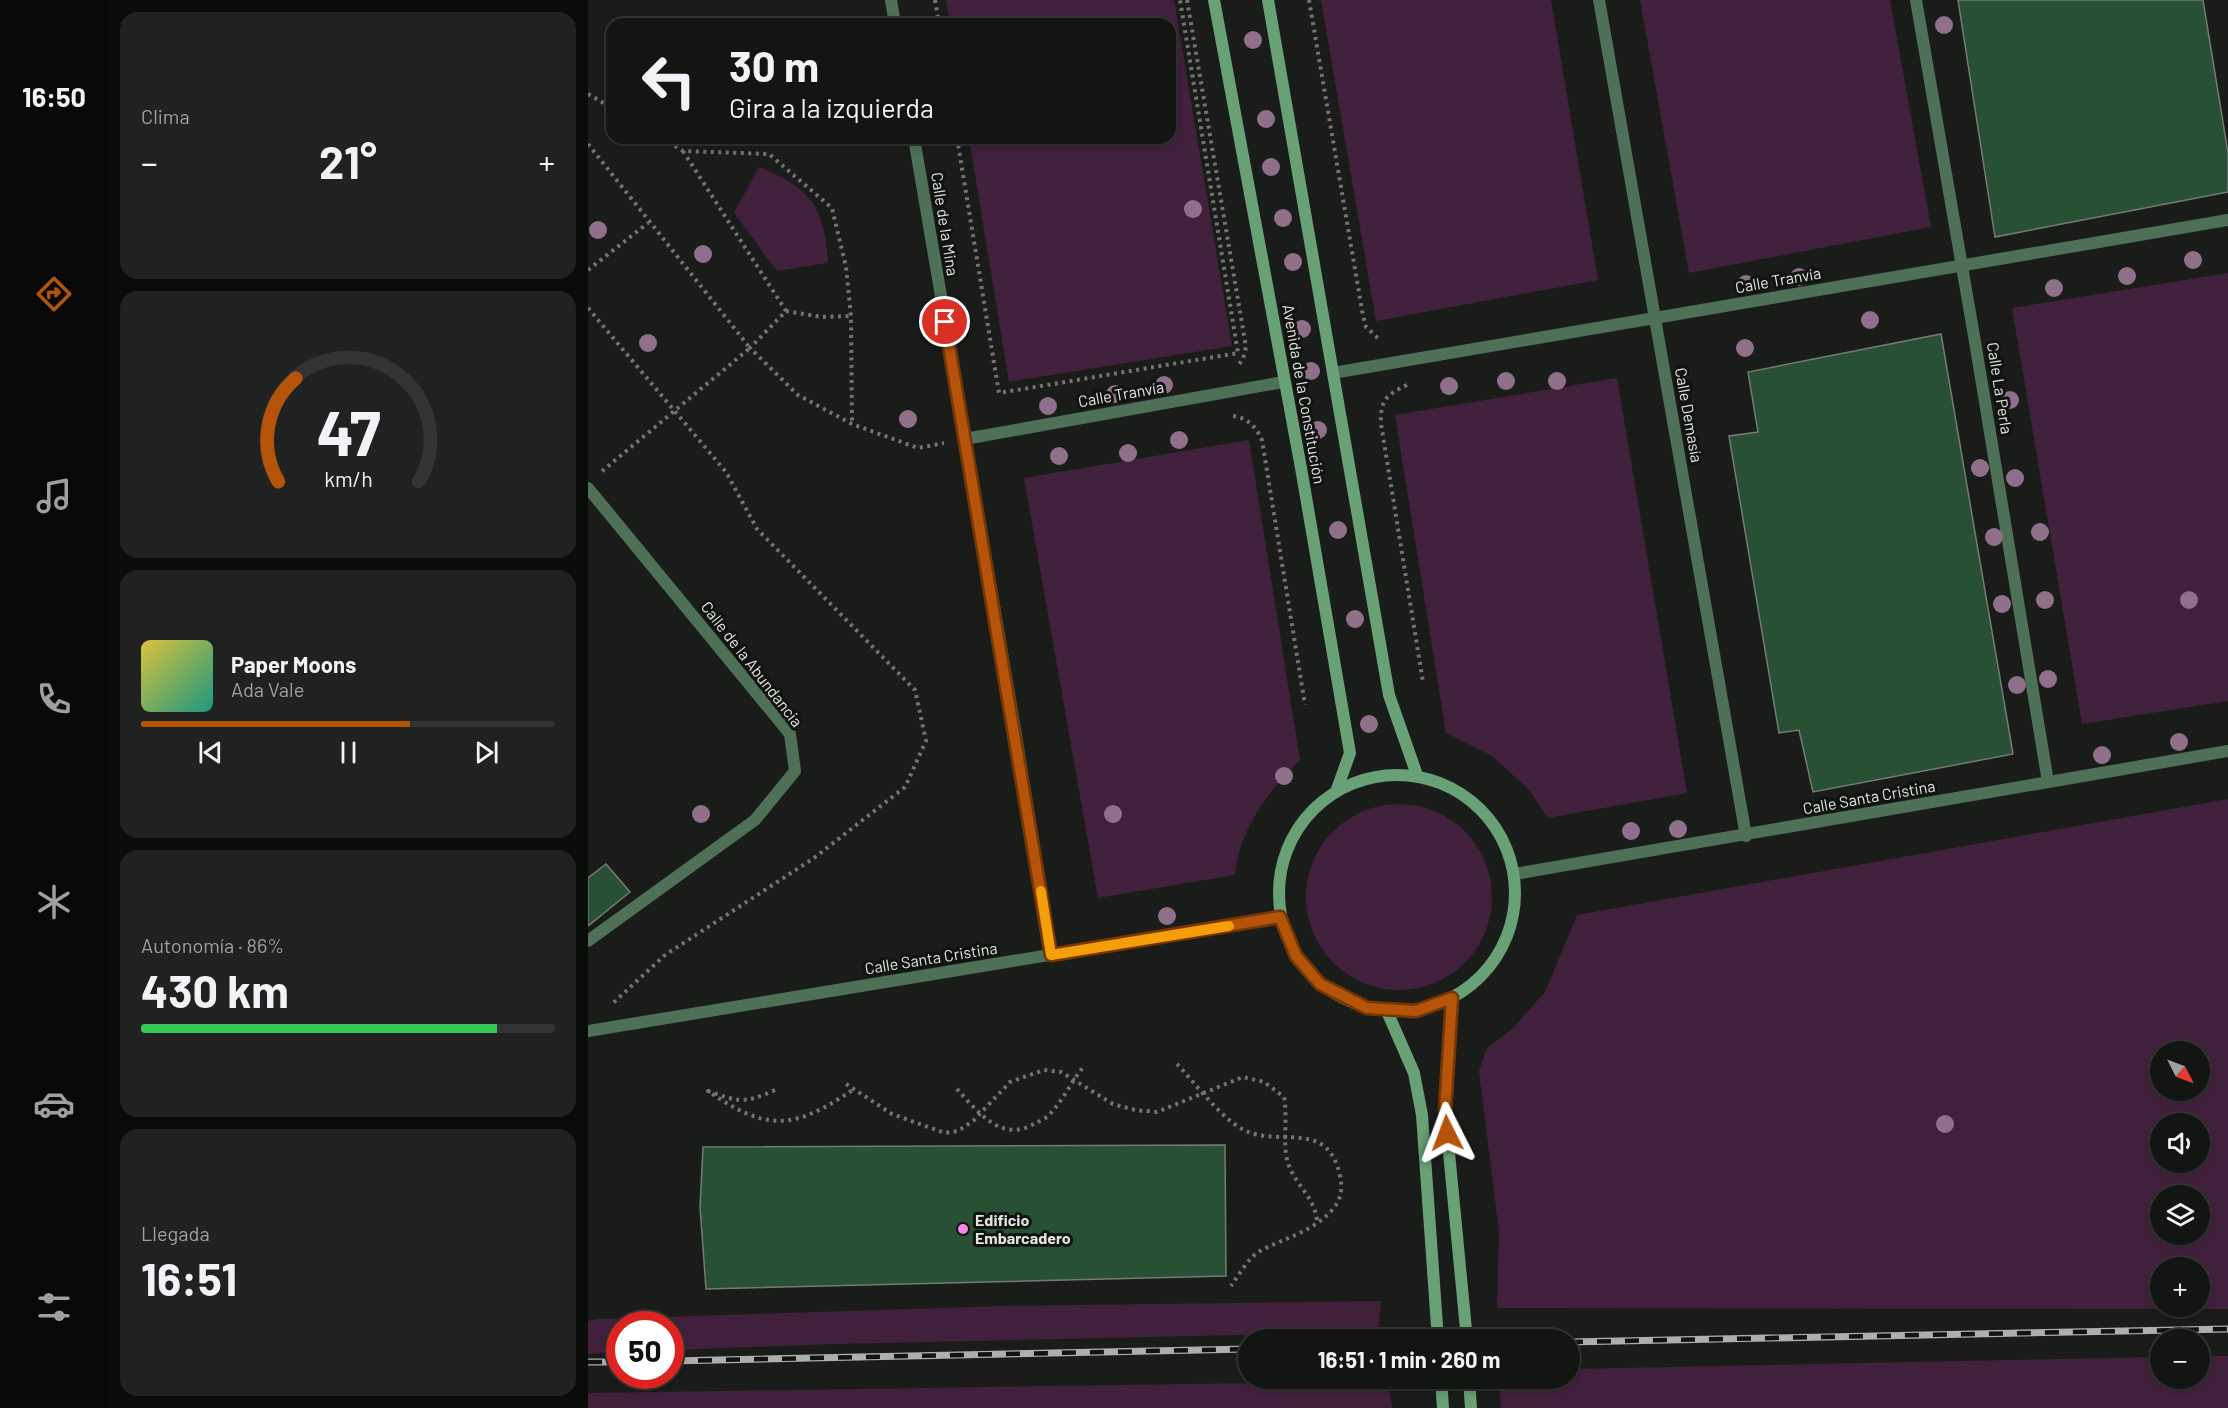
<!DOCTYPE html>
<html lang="es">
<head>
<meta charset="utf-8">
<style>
  body { margin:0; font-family:Barlow,sans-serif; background:#202221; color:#f1f3f6; height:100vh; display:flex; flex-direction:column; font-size:22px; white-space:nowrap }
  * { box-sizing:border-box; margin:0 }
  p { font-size:20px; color:#9d9fa0 }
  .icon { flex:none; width:33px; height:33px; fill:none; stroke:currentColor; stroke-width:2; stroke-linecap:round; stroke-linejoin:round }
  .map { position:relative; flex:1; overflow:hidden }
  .details { display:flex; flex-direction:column; gap:12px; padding:12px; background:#0a0c0a; width:480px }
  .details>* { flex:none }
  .hud { position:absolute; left:18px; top:18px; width:570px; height:126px; border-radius:18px; box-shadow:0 3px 9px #0003,0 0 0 2px #323433; background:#131513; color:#f1f3f6; overflow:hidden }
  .needle { width:39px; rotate:132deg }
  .tools { position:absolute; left:1562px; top:1041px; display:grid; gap:12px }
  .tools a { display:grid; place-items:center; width:60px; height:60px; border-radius:50%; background:#131513; box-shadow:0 3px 9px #0003,0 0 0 2px #323433; font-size:30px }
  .speed { position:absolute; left:18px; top:1311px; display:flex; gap:12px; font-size:30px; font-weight:700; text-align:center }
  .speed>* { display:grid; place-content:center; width:78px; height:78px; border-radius:50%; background:#131513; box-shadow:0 3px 9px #0003,0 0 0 2px #323433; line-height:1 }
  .speed .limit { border:9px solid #d22; background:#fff; color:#111 }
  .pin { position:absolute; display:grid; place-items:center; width:51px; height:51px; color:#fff; margin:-26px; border:3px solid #fff; border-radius:50%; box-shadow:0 2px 6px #0007 }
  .me { position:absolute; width:66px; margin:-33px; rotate:357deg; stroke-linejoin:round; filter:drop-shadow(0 0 4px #0008) }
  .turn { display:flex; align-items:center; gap:21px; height:126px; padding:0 24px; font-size:27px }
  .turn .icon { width:78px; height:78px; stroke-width:2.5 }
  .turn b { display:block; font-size:42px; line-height:51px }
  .big { font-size:45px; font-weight:700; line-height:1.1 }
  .details .tile { flex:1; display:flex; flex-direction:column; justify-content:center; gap:9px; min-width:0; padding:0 21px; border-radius:18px; background:#202221 }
  .details .dial { align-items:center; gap:0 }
  .dial svg { height:156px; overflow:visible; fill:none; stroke:#323433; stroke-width:7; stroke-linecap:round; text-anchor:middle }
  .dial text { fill:#f1f3f6; stroke:none }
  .song { display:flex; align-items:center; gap:18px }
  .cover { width:72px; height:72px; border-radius:9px; background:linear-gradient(135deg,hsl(50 70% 55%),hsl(170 70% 35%)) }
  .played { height:6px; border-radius:3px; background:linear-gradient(90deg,#b45309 65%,#323433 65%) }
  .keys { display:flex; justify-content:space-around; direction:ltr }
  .heat { display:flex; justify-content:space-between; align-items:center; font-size:33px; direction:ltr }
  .charge { height:9px; border-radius:4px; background:linear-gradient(90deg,#34c759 86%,#323433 0) }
  .trip { position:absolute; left:650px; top:1329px; width:342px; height:60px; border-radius:30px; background:#131513; box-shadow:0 3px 9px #0003,0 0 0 2px #323433; font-weight:700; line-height:60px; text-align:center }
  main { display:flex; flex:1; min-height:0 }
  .tabs { display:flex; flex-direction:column; width:108px; justify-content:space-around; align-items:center; background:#080808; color:#9d9fa0 }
  .tabs .icon { width:42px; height:42px }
  .tabs .on { color:#b45309 }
  .tabs b { font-size:27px; color:#f1f3f6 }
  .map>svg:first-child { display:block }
  .green { fill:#40203b; fill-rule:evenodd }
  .building { fill:#285034; stroke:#767a77; stroke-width:1.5 }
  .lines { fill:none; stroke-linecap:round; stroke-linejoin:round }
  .path { stroke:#727472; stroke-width:4; stroke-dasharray:3 4.5; stroke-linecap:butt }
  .minor { stroke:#4e7056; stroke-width:12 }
  .secondary { stroke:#69a177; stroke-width:12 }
  .rail-casing { stroke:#acafac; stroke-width:7 }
  .rail { stroke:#101310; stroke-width:4.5; stroke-dasharray:14; stroke-linecap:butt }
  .tree { fill:#906f8a }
  .route-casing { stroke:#753606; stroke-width:15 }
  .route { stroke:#b45309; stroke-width:10 }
  .slow { stroke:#f59e0b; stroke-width:10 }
  .poi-dot { fill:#f987e9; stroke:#101310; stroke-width:2 }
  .labels { text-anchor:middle; stroke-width:6; stroke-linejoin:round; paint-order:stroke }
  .street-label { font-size:16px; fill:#e4e6e4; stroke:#101310 }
  .poi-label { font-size:16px; font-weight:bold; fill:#e4e6e4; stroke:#101310; text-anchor:start }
</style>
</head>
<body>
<main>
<nav class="tabs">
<b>16:50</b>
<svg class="icon on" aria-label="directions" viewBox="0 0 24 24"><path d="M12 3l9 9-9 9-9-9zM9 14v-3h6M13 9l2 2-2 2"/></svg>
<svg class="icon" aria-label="music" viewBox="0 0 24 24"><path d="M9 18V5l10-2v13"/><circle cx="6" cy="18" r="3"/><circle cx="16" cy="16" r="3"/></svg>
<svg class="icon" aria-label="phone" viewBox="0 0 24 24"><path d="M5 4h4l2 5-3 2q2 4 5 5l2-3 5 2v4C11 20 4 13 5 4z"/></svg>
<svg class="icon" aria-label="climate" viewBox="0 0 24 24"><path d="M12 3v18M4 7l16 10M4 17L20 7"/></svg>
<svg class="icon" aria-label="car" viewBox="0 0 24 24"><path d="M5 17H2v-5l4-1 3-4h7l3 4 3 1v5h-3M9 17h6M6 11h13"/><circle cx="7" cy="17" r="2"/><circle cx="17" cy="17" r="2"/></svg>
<svg class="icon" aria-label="filters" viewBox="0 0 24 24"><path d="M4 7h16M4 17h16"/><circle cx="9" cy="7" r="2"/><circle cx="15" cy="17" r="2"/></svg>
</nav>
<section class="details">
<div class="tile"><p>Clima</p>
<div class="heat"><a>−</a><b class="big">21°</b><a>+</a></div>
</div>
<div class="tile dial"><svg viewBox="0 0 100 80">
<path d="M14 69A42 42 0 1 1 86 69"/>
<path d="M14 69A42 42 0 0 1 23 16" stroke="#b45309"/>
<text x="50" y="56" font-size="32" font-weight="700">47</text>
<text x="50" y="72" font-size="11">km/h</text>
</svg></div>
<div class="tile">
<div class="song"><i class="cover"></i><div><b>Paper Moons</b><p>Ada Vale</p></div></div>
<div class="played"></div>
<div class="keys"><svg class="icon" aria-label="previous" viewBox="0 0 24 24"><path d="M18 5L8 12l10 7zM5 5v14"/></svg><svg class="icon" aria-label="pause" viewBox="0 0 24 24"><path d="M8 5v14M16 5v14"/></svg><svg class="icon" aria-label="next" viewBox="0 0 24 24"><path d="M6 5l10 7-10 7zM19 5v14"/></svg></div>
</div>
<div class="tile"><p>Autonomía · 86%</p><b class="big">430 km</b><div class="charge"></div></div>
<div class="tile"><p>Llegada</p><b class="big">16:51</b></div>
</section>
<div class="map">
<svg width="1640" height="1408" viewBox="0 0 1640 1408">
  <rect width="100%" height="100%" fill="#191c19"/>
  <g class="green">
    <polygon points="358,0 586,0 644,346 421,382 381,138 582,138 582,24 362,24"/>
    <polygon points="733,0 963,0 1010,280 788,321"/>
    <polygon points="1052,0 1302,0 1343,227 1101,273"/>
    <path d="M171,167c52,20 66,42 69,96l-51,8 -43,-58z"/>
    <polygon points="1640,273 1640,701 1494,724 1424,308"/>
    <polygon points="1029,378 1099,793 960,818 940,789 904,756 858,733 807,415"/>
    <path d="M661,440l51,320c-33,33 -60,68 -65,115l-137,23 -74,-420z"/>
    <path d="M1640,799v510l-731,-1 2,-77 -20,-160 8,-23 25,-19 33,-37 32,-77zM1572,1052h39v38h-39zM1572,1124h39v38h-39zM1572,1196h39v38h-39zM1572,1268h39v38h-39z"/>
    <circle cx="811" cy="897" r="93"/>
    <polygon points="793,1301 790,1332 247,1344 83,1350 82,1324 32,1324 31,1352 0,1354 0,1321 10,1319 415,1306"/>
    <polygon points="1611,1356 1640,1356 1640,1408 913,1408 910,1379 981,1378 981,1369 1572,1357 1572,1378 1611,1378"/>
    <polygon points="800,1381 804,1408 0,1408 0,1393"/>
  </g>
  <g class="building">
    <polygon points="1370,0 1615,0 1640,153 1640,192 1407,237"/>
    <polygon points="1353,334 1425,754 1225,792 1211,730 1191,733 1141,436 1170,432 1160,372"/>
    <polygon points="18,864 42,892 0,926 0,878"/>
    <polygon points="637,1145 638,1276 118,1289 112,1207 115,1147"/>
  </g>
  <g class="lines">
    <g class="path">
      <polyline points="347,0 351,24"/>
      <polyline points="599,0 658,347 655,359 649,367"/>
      <polyline points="721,0 775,316 778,327 793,341"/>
      <polyline points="0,94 24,108"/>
      <polyline points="74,138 95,151 181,154 244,208 258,267 263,316 264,424"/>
      <polyline points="369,138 411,393 650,353 592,0"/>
      <polyline points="0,144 162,348 13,472"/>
      <polyline points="95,151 198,311 162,348 210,395 264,424 330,448 356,443"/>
      <polyline points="0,270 60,223"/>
      <polyline points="0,308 138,472 169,529 327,690 338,741 317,787 226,858 77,955 23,1005"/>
      <polyline points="198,311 234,317 263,316"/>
      <path d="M819,385c-21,10 -27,15 -26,39l42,258"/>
      <path d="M645,416c15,2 23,11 29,24l43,265"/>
      <path d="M589,1064c19,20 45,56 69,67 36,16 82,-12 94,45 3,13 1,24 -8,34 -19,22 -48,28 -72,41 -12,7 -21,24 -29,35"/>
      <path d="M258,1084l46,30 53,19 13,-2 16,-11 36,-38 34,-12 17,2 52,32 22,6 22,2 86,-35 21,5 20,15c4,21 -2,48 4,66 7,22 27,34 29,58"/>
      <path d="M369,1089c20,22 44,54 77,35 5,-3 12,-5 16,-10 14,-15 22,-34 35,-49"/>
      <path d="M187,1090c-31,14 -36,12 -67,1 60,42 87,38 146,-2"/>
    </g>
    <g class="minor">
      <polyline points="303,0 307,24"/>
      <polyline points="1011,0 1158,836"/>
      <polyline points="1328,0 1386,336 1460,782"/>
      <polyline points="326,138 428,735 463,955"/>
      <polyline points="745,373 1640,220"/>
      <polyline points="377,439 695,382"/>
      <polyline points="0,488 202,734 207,771 167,820 0,941"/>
      <polyline points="927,874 1640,751"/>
      <polyline points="0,1031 692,917"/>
    </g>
    <g class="secondary">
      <polyline points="626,0 713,468 762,753 748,792"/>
      <polyline points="680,0 801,695 829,775"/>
      <circle cx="809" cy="893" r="118"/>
      <polyline points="864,998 857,1111 879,1340"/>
      <polyline points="798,1009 826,1073 834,1115 850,1340"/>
      <polyline points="853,1378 855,1408"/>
      <polyline points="881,1378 883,1408"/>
    </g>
    <g class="rail-casing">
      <g id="rail">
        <polyline points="981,1342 1640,1329"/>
        <polyline points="82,1361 660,1349"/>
        <polyline points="0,1362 32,1362"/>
      </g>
    </g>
    <use href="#rail" class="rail"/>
  </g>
  <g class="tree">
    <circle cx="1356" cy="25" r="9"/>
    <circle cx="665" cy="40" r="9"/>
    <circle cx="678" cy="119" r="9"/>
    <circle cx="683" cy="167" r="9"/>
    <circle cx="605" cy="209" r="9"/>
    <circle cx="695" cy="218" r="9"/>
    <circle cx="10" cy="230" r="9"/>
    <circle cx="115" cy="254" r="9"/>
    <circle cx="1605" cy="260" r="9"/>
    <circle cx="705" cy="262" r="9"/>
    <circle cx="1539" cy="276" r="9"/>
    <circle cx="1211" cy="277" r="9"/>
    <circle cx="1158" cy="284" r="9"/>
    <circle cx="1466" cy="288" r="9"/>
    <circle cx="1282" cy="320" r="9"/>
    <circle cx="714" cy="329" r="9"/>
    <circle cx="60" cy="343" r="9"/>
    <circle cx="1157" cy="348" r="9"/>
    <circle cx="723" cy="371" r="9"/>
    <circle cx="918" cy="381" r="9"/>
    <circle cx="969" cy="381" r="9"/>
    <circle cx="576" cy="385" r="9"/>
    <circle cx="861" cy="386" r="9"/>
    <circle cx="527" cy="394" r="9"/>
    <circle cx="1422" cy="400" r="9"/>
    <circle cx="460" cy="406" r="9"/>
    <circle cx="320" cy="419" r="9"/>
    <circle cx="730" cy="430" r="9"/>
    <circle cx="591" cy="440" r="9"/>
    <circle cx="540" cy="453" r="9"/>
    <circle cx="471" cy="456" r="9"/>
    <circle cx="1392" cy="468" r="9"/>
    <circle cx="1427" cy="478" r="9"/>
    <circle cx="750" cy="530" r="9"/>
    <circle cx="1452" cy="532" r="9"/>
    <circle cx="1406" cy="537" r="9"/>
    <circle cx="1457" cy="600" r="9"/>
    <circle cx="1601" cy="600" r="9"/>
    <circle cx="1414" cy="604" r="9"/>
    <circle cx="767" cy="619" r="9"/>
    <circle cx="1460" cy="679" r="9"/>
    <circle cx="1429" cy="685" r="9"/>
    <circle cx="781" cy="724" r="9"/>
    <circle cx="1591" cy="742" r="9"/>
    <circle cx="1514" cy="755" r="9"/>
    <circle cx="696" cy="776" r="9"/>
    <circle cx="113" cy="814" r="9"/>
    <circle cx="525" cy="814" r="9"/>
    <circle cx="1090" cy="829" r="9"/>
    <circle cx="1043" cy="831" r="9"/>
    <circle cx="579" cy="916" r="9"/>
    <circle cx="1357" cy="1124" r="9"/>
  </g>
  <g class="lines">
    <g class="route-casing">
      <polyline id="route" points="357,322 463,955 692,917 708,956 732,984 779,1008 828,1011 864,998 857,1111 859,1133"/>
    </g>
    <use href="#route" class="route"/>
    <polyline class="slow" points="453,891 463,955 641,926"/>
  </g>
  <circle class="poi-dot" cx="375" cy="1229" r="6"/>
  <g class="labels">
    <g class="street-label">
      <text transform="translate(357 224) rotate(81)" y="6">Calle de la Mina</text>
      <text transform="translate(1190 280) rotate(-10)" y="6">Calle Tranvía</text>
      <text transform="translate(1412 388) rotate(81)" y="6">Calle La Perla</text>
      <text transform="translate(533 394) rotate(-10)" y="6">Calle Tranvía</text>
      <text transform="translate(716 394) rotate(80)" y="6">Avenida de la Constitución</text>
      <text transform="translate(1101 415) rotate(80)" y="6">Calle Demasía</text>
      <text transform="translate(164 664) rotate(52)" y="6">Calle de la Abundancia</text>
      <text transform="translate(1281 797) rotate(-10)" y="6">Calle Santa Cristina</text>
      <text transform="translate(343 958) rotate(-9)" y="6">Calle Santa Cristina</text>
    </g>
    <g class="poi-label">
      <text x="387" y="1226">Edificio<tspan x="387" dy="18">Embarcadero</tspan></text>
    </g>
  </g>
</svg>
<div class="tools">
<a><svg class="needle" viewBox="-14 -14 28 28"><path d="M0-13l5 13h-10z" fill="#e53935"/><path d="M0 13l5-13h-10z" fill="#9d9fa0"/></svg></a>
<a><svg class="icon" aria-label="sound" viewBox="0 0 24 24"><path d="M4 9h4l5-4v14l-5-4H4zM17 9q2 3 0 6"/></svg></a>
<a><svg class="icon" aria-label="layers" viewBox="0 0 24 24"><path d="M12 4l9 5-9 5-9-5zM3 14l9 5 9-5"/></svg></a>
<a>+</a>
<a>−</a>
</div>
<div class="speed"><div class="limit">50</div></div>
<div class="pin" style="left:357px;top:322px;background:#d93025"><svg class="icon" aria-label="arrive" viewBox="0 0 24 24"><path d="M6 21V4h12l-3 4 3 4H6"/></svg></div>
<svg class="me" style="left:859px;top:1133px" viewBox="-20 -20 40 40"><path d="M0-17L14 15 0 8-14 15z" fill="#b45309" stroke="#fff" stroke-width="4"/></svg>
<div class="trip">16:51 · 1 min · 260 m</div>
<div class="hud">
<div class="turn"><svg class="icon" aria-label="left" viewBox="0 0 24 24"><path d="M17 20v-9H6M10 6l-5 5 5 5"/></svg><div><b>30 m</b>Gira a la izquierda</div></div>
</div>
</div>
</main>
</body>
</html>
